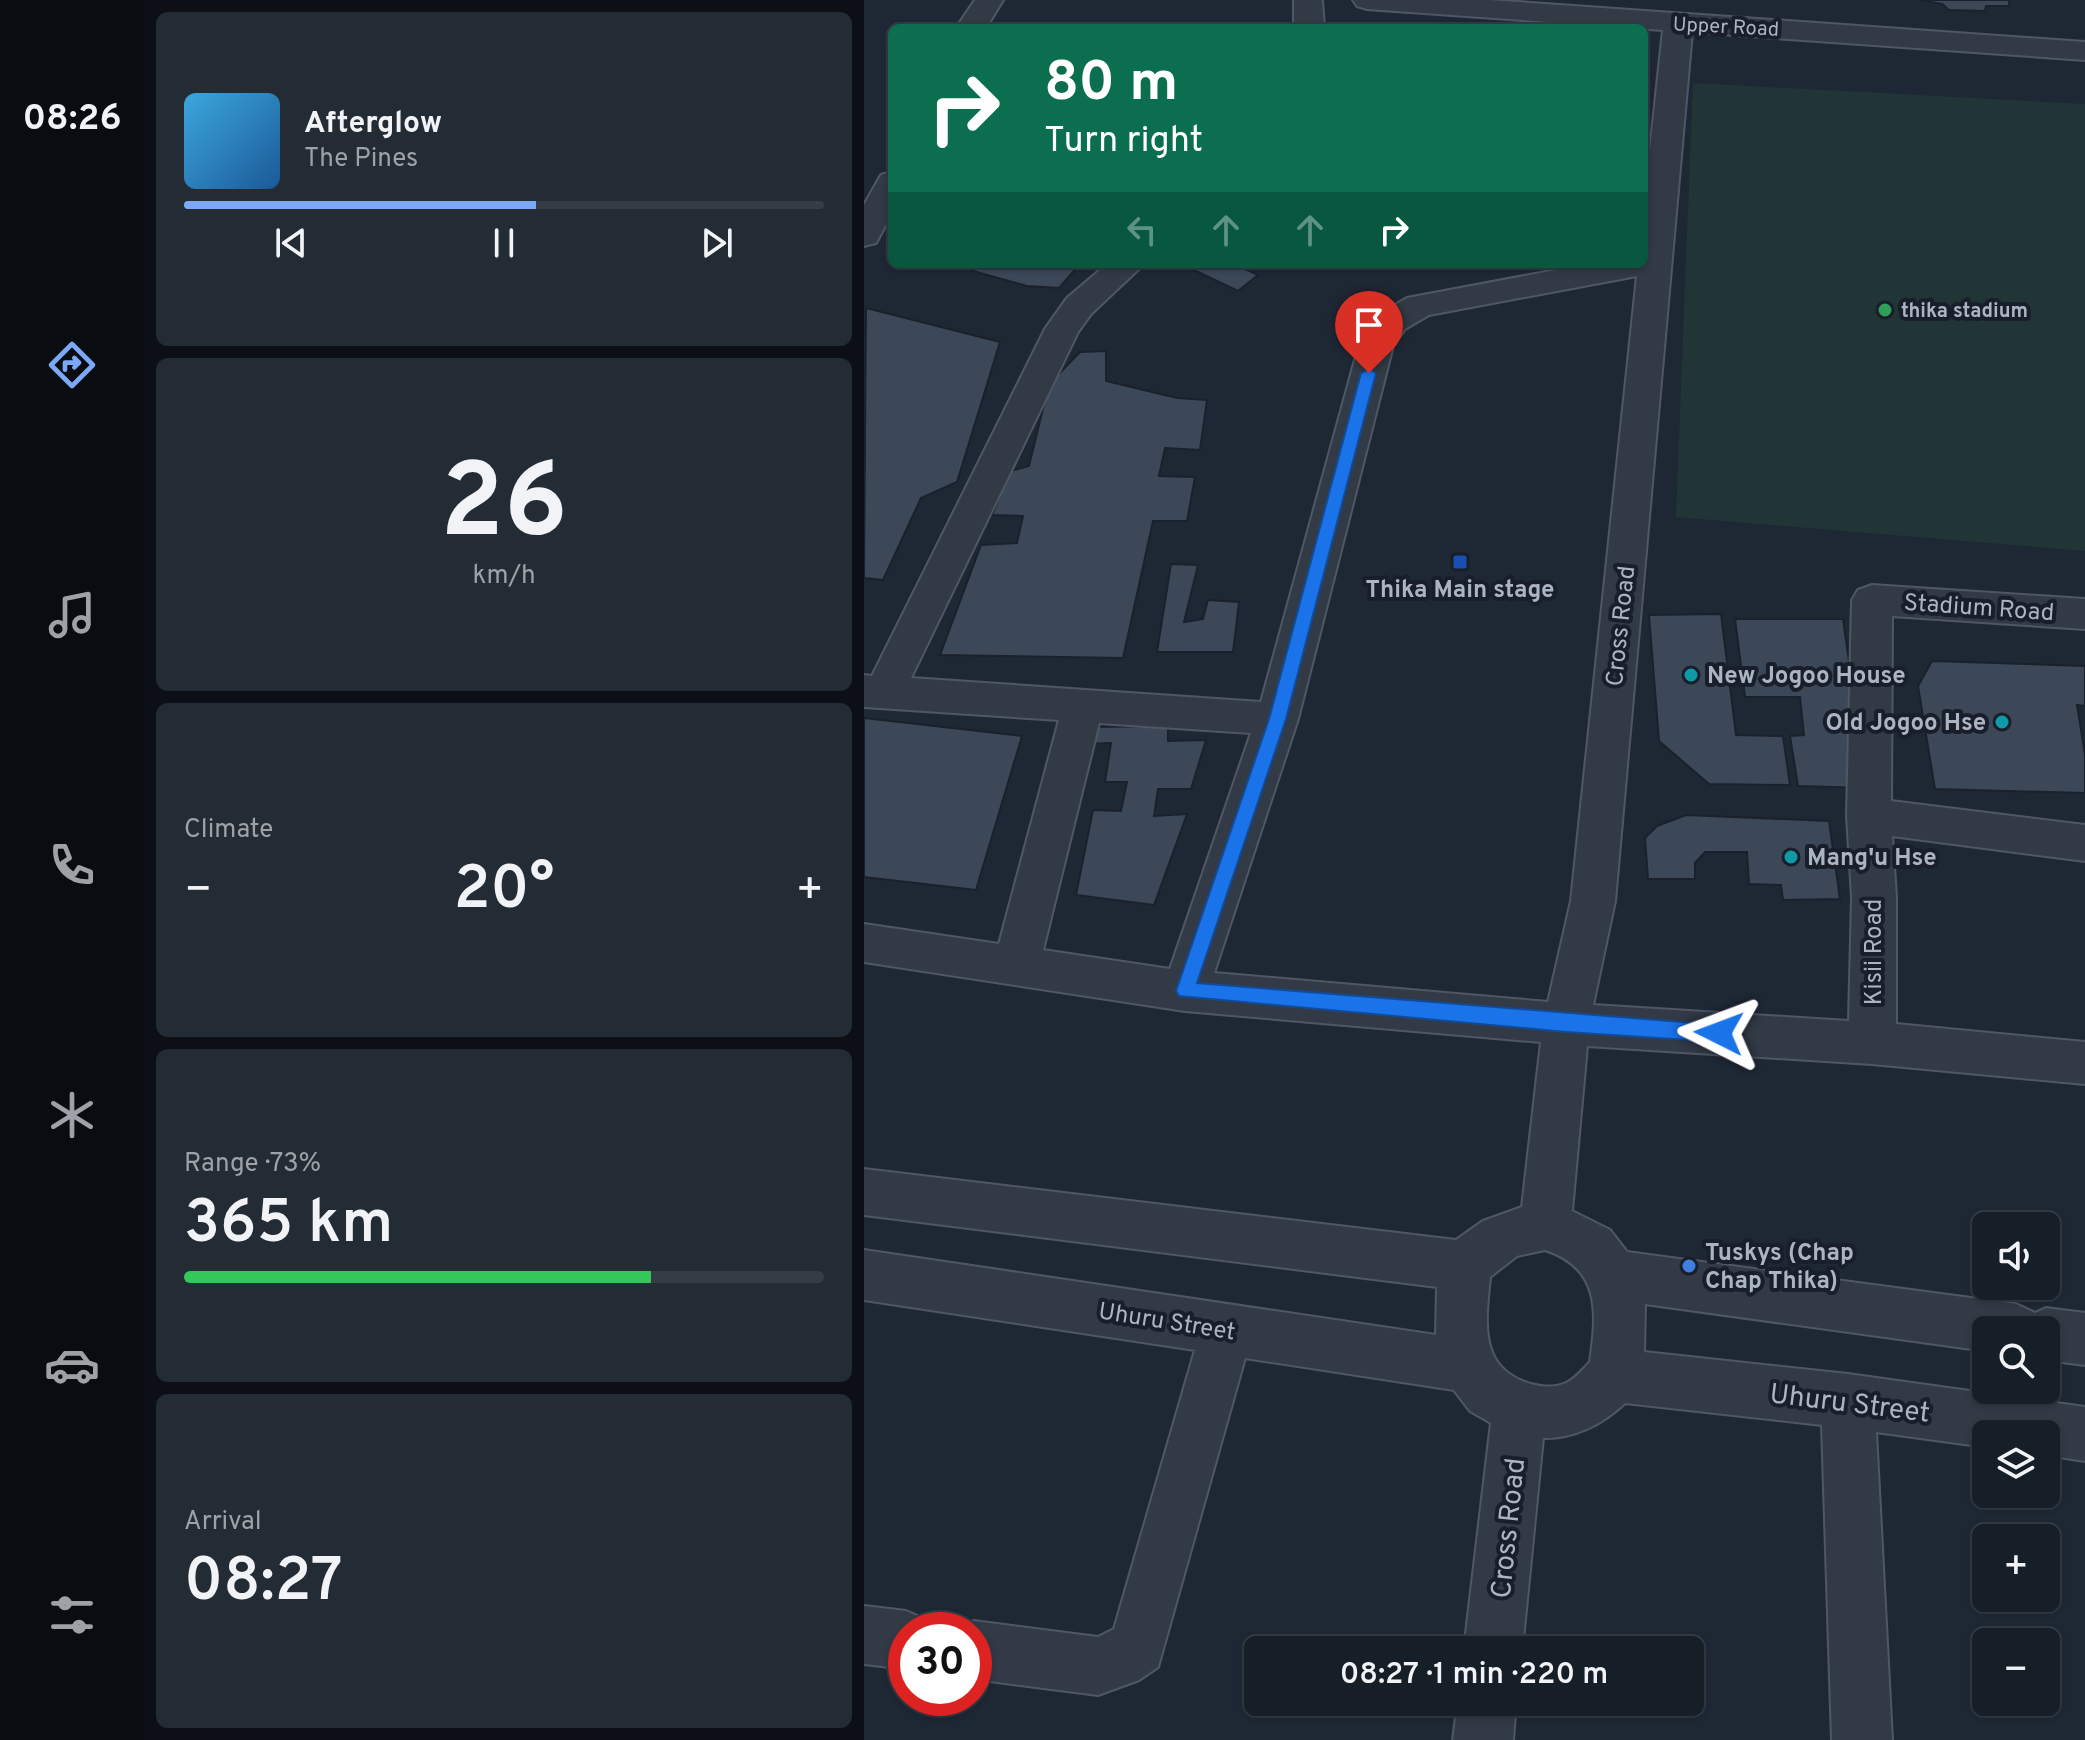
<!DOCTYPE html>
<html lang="en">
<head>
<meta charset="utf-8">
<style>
  body { margin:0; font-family:Overpass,sans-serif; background:#232b34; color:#f1f3f6; height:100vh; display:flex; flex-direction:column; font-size:30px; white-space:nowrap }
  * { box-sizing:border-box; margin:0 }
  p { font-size:26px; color:#9ea2a8 }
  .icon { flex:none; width:44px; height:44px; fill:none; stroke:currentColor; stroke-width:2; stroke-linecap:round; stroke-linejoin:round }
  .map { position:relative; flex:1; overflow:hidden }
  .side { display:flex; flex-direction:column; gap:12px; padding:12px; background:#0c1016; width:720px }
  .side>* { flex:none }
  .banner { position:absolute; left:24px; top:24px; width:760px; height:244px; border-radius:12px; box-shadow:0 2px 6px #0004,0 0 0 2px #353c45; background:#0b6e4f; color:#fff; overflow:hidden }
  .buttons { position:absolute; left:1108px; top:1212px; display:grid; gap:16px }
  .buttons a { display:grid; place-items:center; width:88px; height:88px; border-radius:12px; background:#161e28; box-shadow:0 2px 6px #0004,0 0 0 2px #353c45; font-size:40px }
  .speed { position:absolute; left:24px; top:1612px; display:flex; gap:16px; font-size:40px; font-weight:700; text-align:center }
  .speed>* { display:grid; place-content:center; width:104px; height:104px; border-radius:50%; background:#161e28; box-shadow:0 2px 6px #0004,0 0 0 2px #353c45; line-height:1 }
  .speed .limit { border:12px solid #d22; background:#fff; color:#111 }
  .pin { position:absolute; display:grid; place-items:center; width:68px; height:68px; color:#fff; margin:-82px -34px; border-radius:50% 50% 50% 0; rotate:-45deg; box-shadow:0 0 8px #0007 }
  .pin .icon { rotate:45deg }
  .me { position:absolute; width:88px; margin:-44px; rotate:273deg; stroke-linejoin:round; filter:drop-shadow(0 0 6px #0008) }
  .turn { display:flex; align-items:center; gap:28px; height:168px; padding:0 24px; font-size:36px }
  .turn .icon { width:104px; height:104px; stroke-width:2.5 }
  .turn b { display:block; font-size:56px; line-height:68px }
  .lanes { display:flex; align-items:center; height:76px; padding:0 24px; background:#0003; justify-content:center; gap:40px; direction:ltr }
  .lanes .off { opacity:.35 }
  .big { font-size:60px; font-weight:600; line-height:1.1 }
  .side .card { flex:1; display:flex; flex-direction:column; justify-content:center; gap:12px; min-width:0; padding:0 28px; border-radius:12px; background:#232b34 }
  .side .dial { align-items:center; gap:0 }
  .dial b { font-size:104px; line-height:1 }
  .song { display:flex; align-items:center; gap:24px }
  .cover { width:96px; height:96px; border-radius:12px; background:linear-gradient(135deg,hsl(200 70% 55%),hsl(210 70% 35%)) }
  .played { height:8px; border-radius:4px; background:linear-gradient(90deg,#7ba9f8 55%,#353c45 55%) }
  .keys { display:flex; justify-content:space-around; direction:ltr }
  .heat { display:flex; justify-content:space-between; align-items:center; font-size:44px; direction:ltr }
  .charge { height:12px; border-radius:6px; background:linear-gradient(90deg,#34c759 73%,#353c45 0) }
  .trip { position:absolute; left:380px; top:1636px; width:460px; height:80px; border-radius:12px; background:#161e28; box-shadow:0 2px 6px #0004,0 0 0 2px #353c45; font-weight:600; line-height:80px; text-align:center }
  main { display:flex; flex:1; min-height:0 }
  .dock { display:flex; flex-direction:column; width:144px; justify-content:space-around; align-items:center; background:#090c10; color:#9ea2a8 }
  .dock .icon { width:56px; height:56px }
  .dock .on { color:#7ba9f8 }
  .dock b { font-size:36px; color:#f1f3f6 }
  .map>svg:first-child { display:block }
  .green { fill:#213537 }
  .building { fill:#3c4858; stroke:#1a212c; stroke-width:2 }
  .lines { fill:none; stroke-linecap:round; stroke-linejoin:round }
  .minor-casing { stroke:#4f5764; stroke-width:4 }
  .minor { fill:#323a46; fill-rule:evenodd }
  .route { fill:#1a73e8; stroke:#114b97; stroke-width:2 }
  .leisure-dot { fill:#2e9e5b; stroke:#181f2a; stroke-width:3 }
  .transit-dot { fill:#1a4fb4; stroke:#181f2a; stroke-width:3 }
  .culture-dot { fill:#0f9aa8; stroke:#181f2a; stroke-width:3 }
  .shop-dot { fill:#3f7fe0; stroke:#181f2a; stroke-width:3 }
  .labels { text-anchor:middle; stroke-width:8; stroke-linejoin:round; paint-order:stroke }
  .far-street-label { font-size:20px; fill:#abb4c3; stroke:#181f2a }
  .far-poi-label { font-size:20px; font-weight:bold; fill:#abb4c3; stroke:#181f2a; text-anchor:start }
  .poi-label { font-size:24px; font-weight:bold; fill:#abb4c3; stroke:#181f2a; text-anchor:start }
  .street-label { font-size:24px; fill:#abb4c3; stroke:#181f2a }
  .near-street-label { font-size:28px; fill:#abb4c3; stroke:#181f2a }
</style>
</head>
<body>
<main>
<nav class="dock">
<b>08:26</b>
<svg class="icon on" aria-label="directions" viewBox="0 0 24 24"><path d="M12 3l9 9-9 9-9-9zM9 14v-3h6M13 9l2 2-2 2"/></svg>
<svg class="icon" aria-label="music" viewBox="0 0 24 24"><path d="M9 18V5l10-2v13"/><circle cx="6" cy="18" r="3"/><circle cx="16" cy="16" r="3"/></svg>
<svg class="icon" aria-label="phone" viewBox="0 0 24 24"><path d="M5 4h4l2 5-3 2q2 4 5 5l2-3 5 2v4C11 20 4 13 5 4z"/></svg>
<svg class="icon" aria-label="climate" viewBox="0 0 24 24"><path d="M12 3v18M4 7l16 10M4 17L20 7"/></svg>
<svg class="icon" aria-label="car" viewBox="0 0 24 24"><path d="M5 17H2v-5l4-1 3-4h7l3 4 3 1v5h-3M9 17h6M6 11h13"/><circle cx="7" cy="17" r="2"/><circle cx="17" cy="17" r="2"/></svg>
<svg class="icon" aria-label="filters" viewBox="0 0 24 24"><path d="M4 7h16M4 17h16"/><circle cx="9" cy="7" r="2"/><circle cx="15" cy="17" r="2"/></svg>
</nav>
<section class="side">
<div class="card">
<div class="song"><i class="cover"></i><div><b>Afterglow</b><p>The Pines</p></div></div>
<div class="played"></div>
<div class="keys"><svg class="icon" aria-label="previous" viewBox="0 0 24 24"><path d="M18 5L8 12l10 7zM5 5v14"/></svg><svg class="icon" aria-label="pause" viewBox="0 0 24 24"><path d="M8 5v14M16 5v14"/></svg><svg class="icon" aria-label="next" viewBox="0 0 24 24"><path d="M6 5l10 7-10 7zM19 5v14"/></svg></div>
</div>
<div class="card dial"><b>26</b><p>km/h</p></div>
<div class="card"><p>Climate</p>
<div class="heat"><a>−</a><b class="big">20°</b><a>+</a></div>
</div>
<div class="card"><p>Range · 73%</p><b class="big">365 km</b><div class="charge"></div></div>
<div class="card"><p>Arrival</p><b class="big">08:27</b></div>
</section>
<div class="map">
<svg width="1221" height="1740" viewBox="0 0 1221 1740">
  <rect width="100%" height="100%" fill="#1e2835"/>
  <polygon class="green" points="829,83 1221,104 1221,551 812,517"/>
  <g class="building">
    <polygon points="1056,0 1145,0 1145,6 1122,6 1121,11 1085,10 1078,4"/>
    <polygon points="336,24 433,27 334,28"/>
    <polygon points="84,264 216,264 195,288 163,286"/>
    <polygon points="317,264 371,264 394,275 374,291"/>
    <polygon points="2,308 136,342 93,482 57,498 19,580 0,578"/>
    <polygon points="242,351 242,381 313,398 343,400 336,450 301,448 295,476 331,477 323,521 289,521 259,658 76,655 117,545 153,543 159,516 128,515 146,471 165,466 185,384 216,352"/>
    <polygon points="307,564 334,565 320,622 339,619 344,600 375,602 369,652 293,652"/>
    <polygon points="857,614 872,735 919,736 926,785 845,784 795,741 785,615"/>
    <polygon points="871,619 979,619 1003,788 934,786 926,736 940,735 936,697 881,697"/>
    <polygon points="1068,661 1221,666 1221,706 1213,705 1221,755 1221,793 1071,789 1054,686"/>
    <polygon points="0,718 158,736 112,890 0,877"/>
    <polygon points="304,726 304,741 342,740 327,789 294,789 290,816 323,814 290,905 212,895 229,810 257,811 263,782 241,782 247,743 218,744 221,727"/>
    <polygon points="822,815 965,821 976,899 919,900 917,885 885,884 883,852 841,852 831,863 831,879 784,879 781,838 793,826"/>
  </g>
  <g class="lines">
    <g class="minor-casing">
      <g id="minor">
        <polygon points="111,0 139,0 122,28 92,28"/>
        <polygon points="430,0 458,0 460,28 430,28"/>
        <path d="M489,0h136l596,42v18l-393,-28 -77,869 -22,104 256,16 3,-124 -5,-81 5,-216 6,-10 14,-5 213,14v30l-193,-13 -1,185 194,24v36l-193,-25 4,61v127l189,18v42l-213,-20 -285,-18 -15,165 38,19 17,22 389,52 19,9 11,-5 39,5v52l-39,-5v-30h-60v21l-341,-47 -1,48 204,22 237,33v54l-39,-6v-21h-60v13l-110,-15 16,308h-60l-10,-315 -197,-22c-22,21 -51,36 -82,35l-21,212h-58l27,-227 -21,-12 -16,-21 -209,-32 -87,309 -19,13 -41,15 -124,-16v-49h-21l21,-9 124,16 16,-8 81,-279 -331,-50v-50l572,85 1,-48 -573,-72v-46l592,71 27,-19 39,-14 19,-165 -356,-31 -321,-49v-38l135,20 60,-224 -195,-13v-32l8,1 173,-347 22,-31 40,-34h37l-53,50 -13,18 -167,346 350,24 98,-357 22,-32 26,-15 181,-34h56v-57l19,-177 -296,-21 -10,-3zM773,276l-66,625 -23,101 -334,-29 84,-254 95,-373 12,-17 24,-14zM235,723l152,10 -81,236 -127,-19zM681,1250c56,18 52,63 45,112 -7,7 -15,17 -24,21 -25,11 -65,-5 -74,-31 -9,-23 -4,-52 -2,-75l27,-21z"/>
        <polygon points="28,172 28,213 12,243 0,246 0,205 17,175"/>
        <polygon points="0,1606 42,1611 62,1620 67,1630 42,1630 42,1669 0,1664"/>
        <polygon points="594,1702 652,1702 649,1740 589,1740"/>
      </g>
    </g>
    <use href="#minor" class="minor"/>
  </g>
  <polygon class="route" points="505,369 512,373 422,719 333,983 855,1025 864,1033 862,1039 855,1042 702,1032 315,996 312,991 405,719 497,373"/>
  <circle class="leisure-dot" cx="1021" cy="310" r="8"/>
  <rect class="transit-dot" x="588" y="554" width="16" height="16" rx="4"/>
  <g class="culture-dot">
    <circle cx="827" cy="675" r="8"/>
    <circle cx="1138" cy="722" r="8"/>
    <circle cx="927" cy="857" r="8"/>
  </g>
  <circle class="shop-dot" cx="825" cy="1266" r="8"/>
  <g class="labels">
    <g class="far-street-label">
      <text transform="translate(862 26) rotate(3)" y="7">Upper Road</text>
    </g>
    <g class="far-poi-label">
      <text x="1037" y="317">thika stadium</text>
    </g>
    <g class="poi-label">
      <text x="596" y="597" text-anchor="middle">Thika Main stage</text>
      <text x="843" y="683">New Jogoo House</text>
      <text x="1122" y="730" text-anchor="end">Old Jogoo Hse</text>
      <text x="943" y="865">Mang'u Hse</text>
      <text x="841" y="1260">Tuskys (Chap<tspan x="841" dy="28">Chap Thika)</tspan></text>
    </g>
    <g class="street-label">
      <text transform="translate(1115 607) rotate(4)" y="8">Stadium Road</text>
      <text transform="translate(756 626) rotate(-84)" y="8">Cross Road</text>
      <text transform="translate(1009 952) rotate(-90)" y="8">Kisii Road</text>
      <text transform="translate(303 1321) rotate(9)" y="8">Uhuru Street</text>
    </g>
    <g class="near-street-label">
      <text transform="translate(986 1402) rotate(7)" y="10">Uhuru Street</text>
      <text transform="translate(643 1528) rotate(-84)" y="10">Cross Road</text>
    </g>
  </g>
</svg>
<div class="buttons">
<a><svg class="icon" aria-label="sound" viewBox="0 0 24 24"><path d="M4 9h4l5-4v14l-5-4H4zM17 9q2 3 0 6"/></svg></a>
<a><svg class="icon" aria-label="search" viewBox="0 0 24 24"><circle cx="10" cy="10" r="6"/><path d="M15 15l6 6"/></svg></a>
<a><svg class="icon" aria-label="layers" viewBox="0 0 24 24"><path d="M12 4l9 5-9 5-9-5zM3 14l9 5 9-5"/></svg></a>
<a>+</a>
<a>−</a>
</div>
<div class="speed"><div class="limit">30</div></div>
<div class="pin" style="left:505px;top:373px;background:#d93025"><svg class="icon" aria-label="arrive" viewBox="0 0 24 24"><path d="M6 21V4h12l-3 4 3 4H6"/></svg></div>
<svg class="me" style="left:855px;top:1033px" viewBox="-20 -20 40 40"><path d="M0-17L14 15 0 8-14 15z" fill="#1a73e8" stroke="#fff" stroke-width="4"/></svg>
<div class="trip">08:27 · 1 min · 220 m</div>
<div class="banner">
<div class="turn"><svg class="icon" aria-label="right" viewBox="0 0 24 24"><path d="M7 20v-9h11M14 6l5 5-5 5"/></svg><div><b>80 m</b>Turn right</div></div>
<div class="lanes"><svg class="icon off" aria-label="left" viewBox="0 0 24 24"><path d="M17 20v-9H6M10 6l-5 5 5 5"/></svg><svg class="icon off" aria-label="ahead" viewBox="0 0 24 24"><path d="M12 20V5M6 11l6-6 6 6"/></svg><svg class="icon off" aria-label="ahead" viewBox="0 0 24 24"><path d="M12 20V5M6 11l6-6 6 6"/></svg><svg class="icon" aria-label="right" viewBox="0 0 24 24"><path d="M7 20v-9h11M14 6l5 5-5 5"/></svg></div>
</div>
</div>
</main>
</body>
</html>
